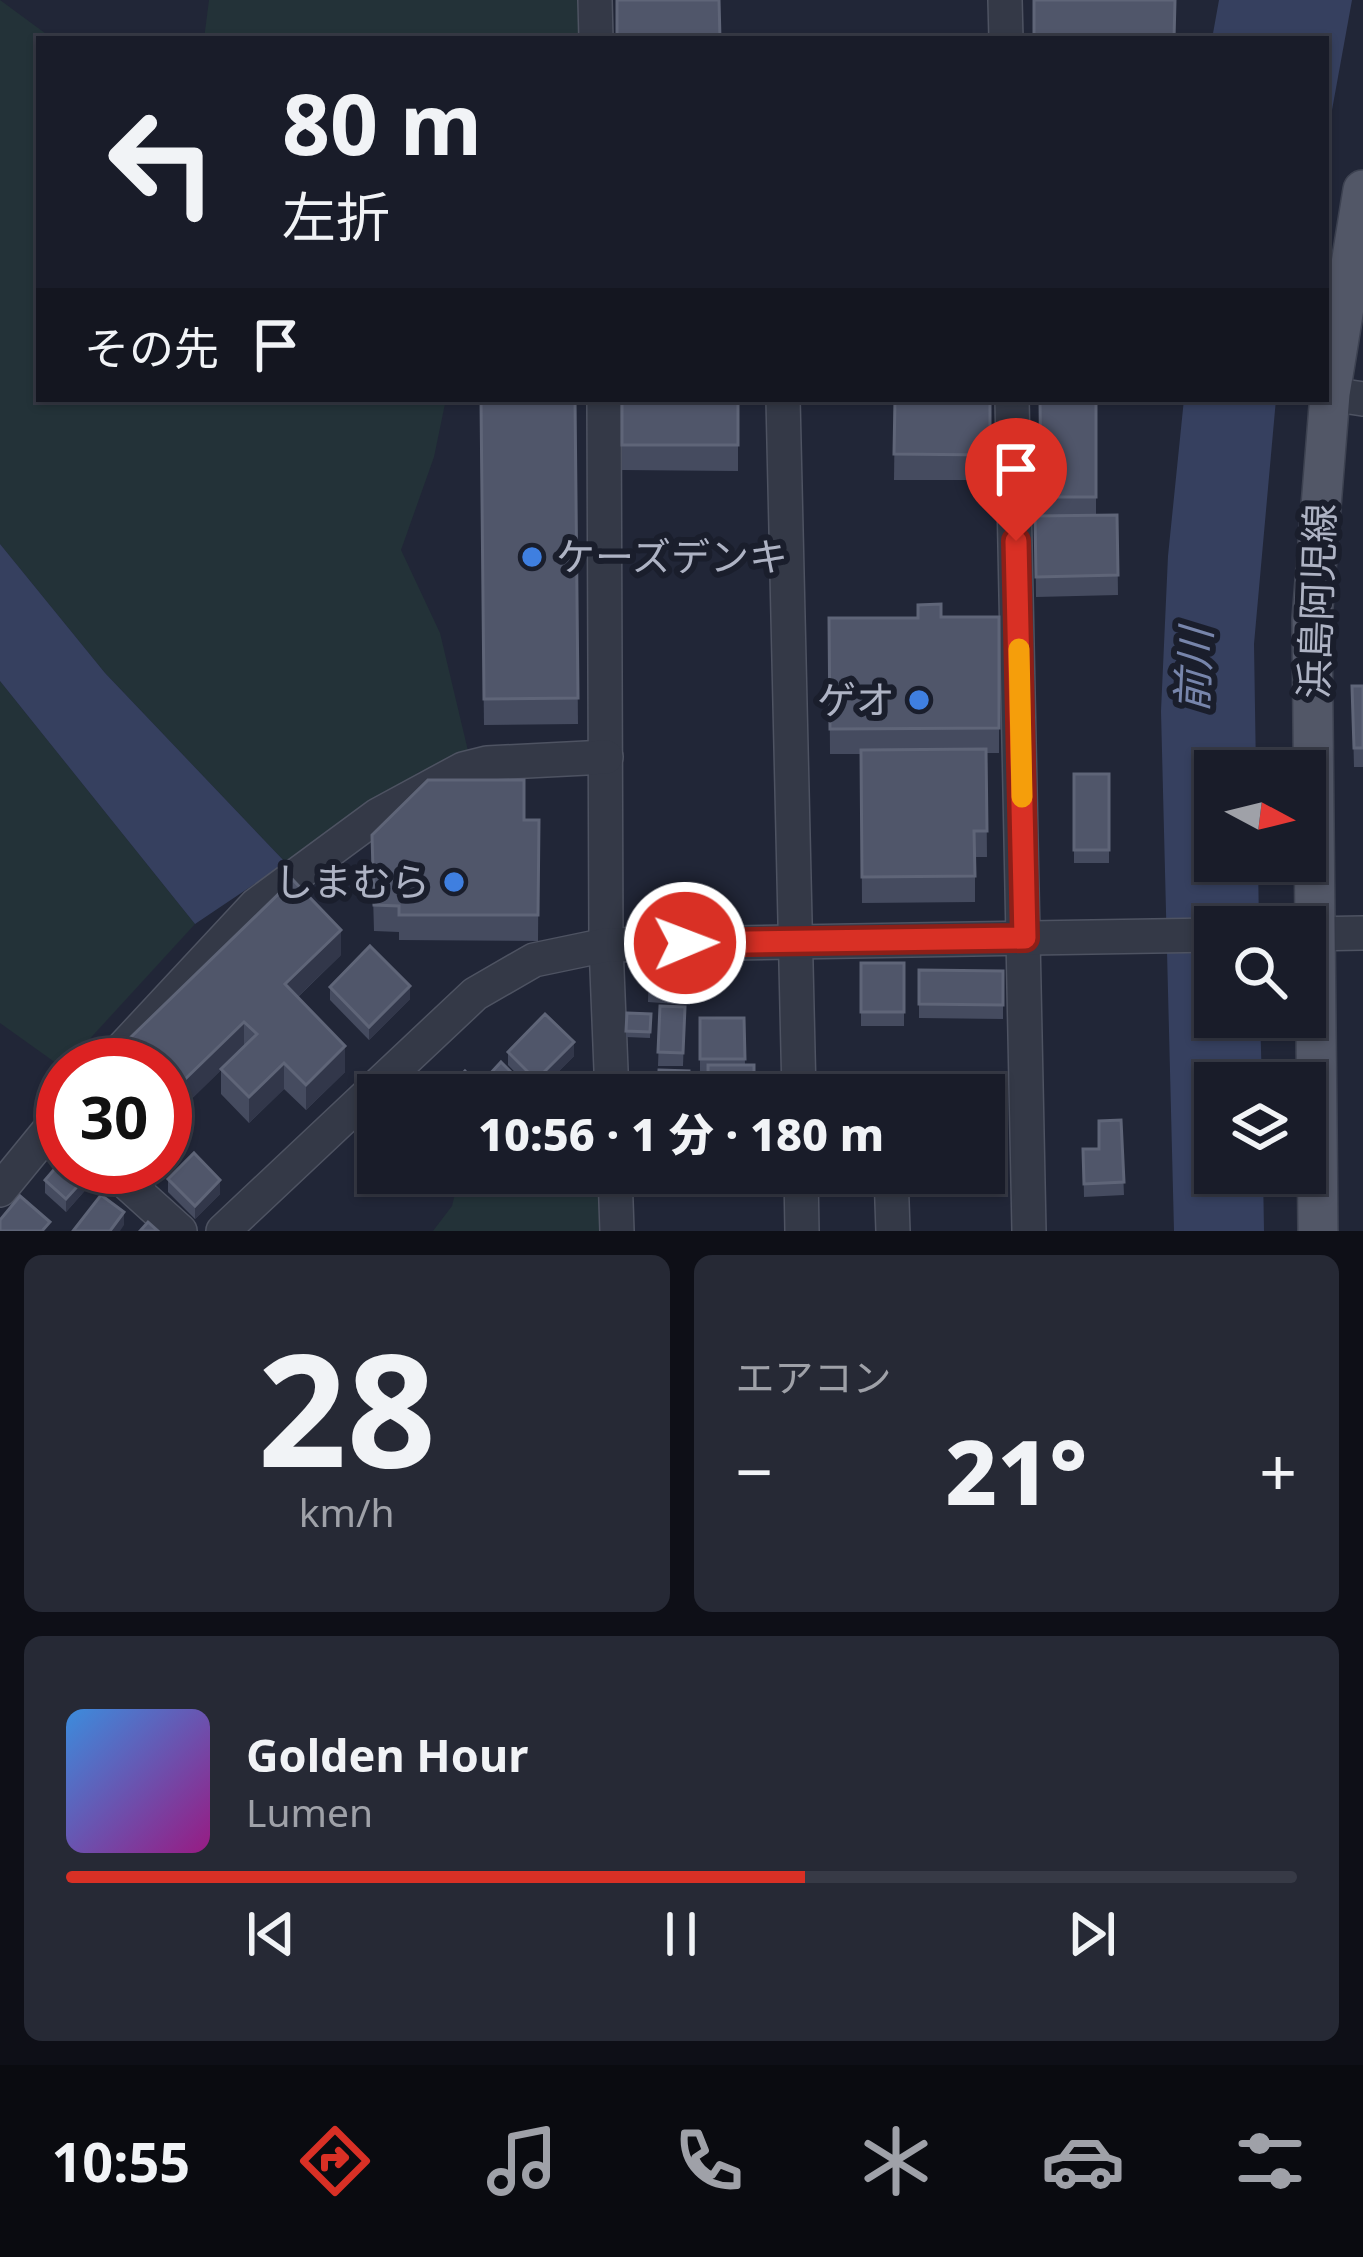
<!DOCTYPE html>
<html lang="ja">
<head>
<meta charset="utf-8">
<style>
  body { margin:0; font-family:"Noto Sans","Noto Sans JP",sans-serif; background:#262935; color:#f1f3f6; height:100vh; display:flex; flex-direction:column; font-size:45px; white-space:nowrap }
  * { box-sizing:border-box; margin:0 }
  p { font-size:39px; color:#9fa1a8 }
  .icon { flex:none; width:66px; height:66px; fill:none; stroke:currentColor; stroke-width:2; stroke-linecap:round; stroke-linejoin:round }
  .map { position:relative; height:1231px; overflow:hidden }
  .side { display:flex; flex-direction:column; gap:24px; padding:24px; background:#0e0f17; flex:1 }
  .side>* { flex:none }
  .banner { position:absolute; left:36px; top:36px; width:1293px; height:366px; border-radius:0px; box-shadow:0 3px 9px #0004,0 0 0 3px #373a46; background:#191c29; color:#f1f3f6; overflow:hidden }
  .needle { width:78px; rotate:97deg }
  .controls { position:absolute; left:1194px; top:750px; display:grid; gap:24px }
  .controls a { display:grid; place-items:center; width:132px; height:132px; border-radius:0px; background:#191c29; box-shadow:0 3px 9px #0004,0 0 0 3px #373a46; font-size:60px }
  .speed { position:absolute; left:36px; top:1038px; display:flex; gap:24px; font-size:60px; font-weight:700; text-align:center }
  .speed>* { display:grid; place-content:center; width:156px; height:156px; border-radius:50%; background:#191c29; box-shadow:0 3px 9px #0004,0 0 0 3px #373a46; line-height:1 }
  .speed .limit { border:18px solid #d22; background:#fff; color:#111 }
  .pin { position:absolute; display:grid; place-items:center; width:102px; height:102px; color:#fff; margin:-123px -51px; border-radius:50% 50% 50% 0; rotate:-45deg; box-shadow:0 0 12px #0007 }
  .pin .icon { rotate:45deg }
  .me { position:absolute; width:132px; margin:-66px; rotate:89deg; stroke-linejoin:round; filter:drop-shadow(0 0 9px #0008) }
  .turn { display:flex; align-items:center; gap:42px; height:252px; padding:0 48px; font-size:54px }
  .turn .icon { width:156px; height:156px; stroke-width:2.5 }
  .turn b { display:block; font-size:84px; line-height:102px }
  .then { display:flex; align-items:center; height:114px; padding:0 48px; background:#0003; gap:24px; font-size:45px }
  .big { font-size:90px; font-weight:800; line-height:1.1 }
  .side .tile { flex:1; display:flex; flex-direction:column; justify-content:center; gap:18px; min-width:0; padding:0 42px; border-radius:18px; background:#262935 }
  .side .dial { align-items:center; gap:0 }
  .dial b { font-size:156px; line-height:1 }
  .song { display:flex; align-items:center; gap:36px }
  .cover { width:144px; height:144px; border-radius:18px; background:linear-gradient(135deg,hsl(210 70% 55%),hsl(310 70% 35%)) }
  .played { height:12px; border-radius:6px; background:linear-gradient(90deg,#d93025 60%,#373a46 60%) }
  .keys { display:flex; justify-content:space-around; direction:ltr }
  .heat { display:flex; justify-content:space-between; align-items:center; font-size:66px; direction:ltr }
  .side .tiles { flex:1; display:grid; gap:24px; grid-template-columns:1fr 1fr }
  .tile:last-child { grid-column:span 2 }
  .trip { position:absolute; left:357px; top:1074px; width:648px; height:120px; border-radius:0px; background:#191c29; box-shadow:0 3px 9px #0004,0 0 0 3px #373a46; font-weight:800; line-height:120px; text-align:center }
  .tabs { display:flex; height:192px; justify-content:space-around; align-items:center; background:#0a0b10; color:#9fa1a8 }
  .tabs .icon { width:84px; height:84px }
  .tabs .current { color:#d93025 }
  .tabs b { font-size:54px; color:#f1f3f6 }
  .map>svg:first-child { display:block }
  .green { fill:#233238 }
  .water { fill:#36405f }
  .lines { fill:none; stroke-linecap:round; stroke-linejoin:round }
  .minor-casing { stroke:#4e5362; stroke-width:36 }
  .major-casing { stroke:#3d4251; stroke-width:42 }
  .minor { stroke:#343947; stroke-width:33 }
  .major { stroke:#525767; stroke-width:39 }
  .wall { fill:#454b5f }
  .shaded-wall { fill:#32374a }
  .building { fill:#50566a; stroke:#5f6578; stroke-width:3 }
  .route-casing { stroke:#8d1f18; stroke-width:30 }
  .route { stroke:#d93025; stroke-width:21 }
  .slow { stroke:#f59e0b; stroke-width:21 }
  .shop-dot { fill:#3f7fe0; stroke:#1a1e2c; stroke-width:4.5 }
  .labels { text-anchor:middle; stroke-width:12; stroke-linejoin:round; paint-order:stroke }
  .poi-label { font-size:39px; fill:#aeb3c4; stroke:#1a1e2c; text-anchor:end }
  .street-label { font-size:39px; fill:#aeb3c4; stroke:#1a1e2c }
  .water-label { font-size:42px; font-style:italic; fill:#7785ab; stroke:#1a1e2c }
</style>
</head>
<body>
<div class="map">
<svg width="1363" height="1231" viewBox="0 0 1363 1231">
  <rect width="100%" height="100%" fill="#212637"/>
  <g class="green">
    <polygon points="0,0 53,39 39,39 39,399 446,399 434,457 401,550 440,633 469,755 419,772 286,863 105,673 0,544"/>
    <polygon points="209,0 590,0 590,39 204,39"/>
    <polygon points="0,681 195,924 63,1068 0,1023"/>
    <polygon points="460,1173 608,1173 609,1231 433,1231 452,1206"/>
  </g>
  <g class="water">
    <polygon points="1219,0 1352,0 1326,143 1326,39 1212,39"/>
    <polygon points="1184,399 1276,399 1254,644 1256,771 1215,771 1215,861 1258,861 1259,927 1215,927 1215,1017 1260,1017 1262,1083 1215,1083 1215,1173 1263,1173 1264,1231 1174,1231 1161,711 1168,556"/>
    <polygon points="0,544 105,673 286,863 195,924 0,681"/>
  </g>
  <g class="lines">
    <g class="minor-casing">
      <g id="minor">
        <polyline points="595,0 596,39"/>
        <polyline points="1005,0 1006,39"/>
        <polyline points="1330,394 1363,399"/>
        <polyline points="604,399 606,945 612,1095"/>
        <polyline points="783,399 799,1095"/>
        <polyline points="1012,399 1029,1231"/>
        <polyline points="1305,934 1363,933"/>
        <polyline points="107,1065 256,905 378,815 463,769 487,763 606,757"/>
        <polyline points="109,1167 180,1231"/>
        <polyline points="615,1173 617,1231"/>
        <polyline points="801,1173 802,1231"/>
        <polyline points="891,1173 893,1231"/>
        <polyline points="0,1190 63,1113"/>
        <polyline points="223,1231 475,994 534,960 606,945 1215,935"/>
      </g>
    </g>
    <g class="major-casing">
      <polyline id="major" points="1318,1231 1312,619 1330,394 1363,190"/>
    </g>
    <use href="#minor" class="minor"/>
    <use href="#major" class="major"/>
  </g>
  <g class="wall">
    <polygon points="480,399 575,399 578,724 484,725"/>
    <polygon points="622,399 738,399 738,471 622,470"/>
    <polygon points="895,399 990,399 990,480 894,480"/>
    <polygon points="1040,399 1096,399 1096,515 1117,515 1118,595 1036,597 1035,516 1041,516"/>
    <polygon points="999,617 999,753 986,753 987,857 975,857 975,902 862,903 861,754 830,754 829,618"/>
    <polygon points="1352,686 1363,686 1363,767 1354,767"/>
    <rect x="1074" y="774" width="35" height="89"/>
    <polygon points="524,820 539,820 538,941 399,940 399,932 374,931 372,860"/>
    <polygon points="341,955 298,997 345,1072 306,1110 284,1089 249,1123 221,1094 221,1070 176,1114 165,1102 165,1065 129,1064 129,1039"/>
    <polygon points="649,961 692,964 690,1005 648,1002"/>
    <rect x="861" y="963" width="43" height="63"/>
    <polygon points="919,970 1003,971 1003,1019 919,1018"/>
    <polygon points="330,987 410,999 369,1040 330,1000"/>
    <polygon points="660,1006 685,1007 683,1066 658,1066"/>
    <polygon points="627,1013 651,1014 650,1038 626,1037"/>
    <polygon points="700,1018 744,1018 745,1065 700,1073"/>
    <polygon points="508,1052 574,1056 536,1094 508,1065"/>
    <polygon points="489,1075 522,1090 517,1095 502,1095 489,1082"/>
    <polygon points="1121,1120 1124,1195 1084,1197 1083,1149 1099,1149"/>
    <polygon points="96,1167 96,1178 66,1212 45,1193 45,1180"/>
    <polygon points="168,1179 220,1194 195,1219 168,1192"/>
  </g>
  <g class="shaded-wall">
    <polygon points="341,930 341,955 285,1009 285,984"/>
    <polygon points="410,986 410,999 369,1040 369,1027"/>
    <polygon points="244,1022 244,1048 176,1114 176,1088"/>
    <polygon points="574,1042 574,1056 536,1094 536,1080"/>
    <polygon points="345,1046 345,1072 306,1110 306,1085"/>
    <polygon points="284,1063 284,1089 249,1123 249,1097"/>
    <polygon points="185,1140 185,1154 165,1173 165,1160"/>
    <polygon points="95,1167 96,1167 96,1178 66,1212 66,1199"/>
    <polygon points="220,1180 220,1194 195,1219 195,1206"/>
    <polygon points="124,1212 124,1225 120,1231 110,1231"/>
  </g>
  <g class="building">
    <polygon points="617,0 719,0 720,39 617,39"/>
    <polygon points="1034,0 1175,0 1174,39 1034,39"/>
    <polygon points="481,399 575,399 578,698 484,699"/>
    <rect x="622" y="399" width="116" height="46"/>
    <polygon points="895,399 990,399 990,455 894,454"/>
    <polygon points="1040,399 1096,399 1096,497 1041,497"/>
    <polygon points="1117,515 1118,575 1036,577 1035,516"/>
    <polygon points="941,604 941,617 999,617 999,728 830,729 829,618 918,618 918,605"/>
    <polygon points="1352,686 1363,686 1363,748 1354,748"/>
    <polygon points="986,749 987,831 974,831 975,876 862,877 861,750"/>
    <rect x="1074" y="774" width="35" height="76"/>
    <polygon points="428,780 524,780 524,820 539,820 538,915 399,915 399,906 374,905 372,835"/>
    <polygon points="293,880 341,930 285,984 345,1046 306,1085 284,1063 249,1097 221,1069 257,1034 244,1022 176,1088 165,1077 165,1065 154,1065 129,1039"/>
    <polygon points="370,946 410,986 369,1027 330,987"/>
    <polygon points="649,961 692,964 690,992 648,989"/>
    <rect x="861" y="963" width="43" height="49"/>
    <polygon points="919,970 1003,971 1003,1005 919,1004"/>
    <polygon points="660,1006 685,1007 683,1053 658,1052"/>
    <polygon points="627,1013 651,1014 650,1032 626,1031"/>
    <polygon points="545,1014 574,1042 536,1080 508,1052"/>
    <polygon points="700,1018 744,1018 745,1059 700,1059"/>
    <polygon points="501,1062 522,1083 510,1095 489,1075"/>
    <rect x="708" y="1065" width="46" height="30"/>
    <polygon points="659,1070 689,1071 689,1095 658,1095"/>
    <polygon points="465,1071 489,1095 442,1095"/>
    <polygon points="165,1120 185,1140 165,1160"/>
    <polygon points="1121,1120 1124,1182 1084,1184 1083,1149 1099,1149 1099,1121"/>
    <polygon points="194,1153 220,1180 195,1206 168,1179"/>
    <polygon points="63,1159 63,1167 95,1167 66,1199 45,1180"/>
    <polygon points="101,1195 124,1212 110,1231 73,1231"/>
    <polygon points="20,1196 50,1222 42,1231 0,1231 0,1220"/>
    <polygon points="148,1222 158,1231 140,1231"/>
  </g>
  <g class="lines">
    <g class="route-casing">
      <polyline id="route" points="685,943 1025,938 1016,541"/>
    </g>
    <use href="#route" class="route"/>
    <polyline class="slow" points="1019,649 1022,797"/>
  </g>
  <g class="shop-dot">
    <circle cx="532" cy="557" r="12"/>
    <circle cx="919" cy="700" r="12"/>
    <circle cx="454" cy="882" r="12"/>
  </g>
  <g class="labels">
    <g class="poi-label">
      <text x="556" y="571" text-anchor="start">ケーズデンキ</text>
      <text x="895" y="714">ゲオ</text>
      <text x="430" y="896">しまむら</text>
    </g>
    <g class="street-label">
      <text transform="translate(1317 601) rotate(-88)" y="14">浜島阿児線</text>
    </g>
    <g class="water-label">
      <text transform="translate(1194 670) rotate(-87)" y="15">前川</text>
    </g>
  </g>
</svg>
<div class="controls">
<a><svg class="needle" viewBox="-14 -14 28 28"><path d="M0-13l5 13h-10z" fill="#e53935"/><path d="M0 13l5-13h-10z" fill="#9fa1a8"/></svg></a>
<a><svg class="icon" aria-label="search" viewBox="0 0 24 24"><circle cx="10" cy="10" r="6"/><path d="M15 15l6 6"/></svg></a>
<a><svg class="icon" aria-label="layers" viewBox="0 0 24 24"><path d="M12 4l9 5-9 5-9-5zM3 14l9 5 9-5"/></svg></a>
</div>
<div class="speed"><div class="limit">30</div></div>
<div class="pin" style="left:1016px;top:541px;background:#d93025"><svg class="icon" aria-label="arrive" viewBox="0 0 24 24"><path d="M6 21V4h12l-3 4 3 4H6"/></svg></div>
<svg class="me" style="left:685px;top:943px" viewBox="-20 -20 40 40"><circle r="17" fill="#d93025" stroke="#fff" stroke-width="3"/><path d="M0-11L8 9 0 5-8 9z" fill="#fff"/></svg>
<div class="trip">10:56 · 1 分 · 180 m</div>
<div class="banner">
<div class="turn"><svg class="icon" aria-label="left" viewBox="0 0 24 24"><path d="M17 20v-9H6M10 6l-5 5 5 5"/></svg><div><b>80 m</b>左折</div></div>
<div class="then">その先<svg class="icon" aria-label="arrive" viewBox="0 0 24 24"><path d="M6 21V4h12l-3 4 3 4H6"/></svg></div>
</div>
</div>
<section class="side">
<div class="tiles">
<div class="tile dial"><b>28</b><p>km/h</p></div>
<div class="tile"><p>エアコン</p>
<div class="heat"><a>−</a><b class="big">21°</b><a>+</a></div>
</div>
<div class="tile">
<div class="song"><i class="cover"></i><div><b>Golden Hour</b><p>Lumen</p></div></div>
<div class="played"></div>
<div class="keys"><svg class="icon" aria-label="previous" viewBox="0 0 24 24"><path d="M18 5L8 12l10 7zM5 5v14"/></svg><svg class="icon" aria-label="pause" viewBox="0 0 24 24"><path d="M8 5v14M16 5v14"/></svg><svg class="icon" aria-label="next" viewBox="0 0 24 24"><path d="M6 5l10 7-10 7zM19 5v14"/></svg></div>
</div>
</div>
</section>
<nav class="tabs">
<b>10:55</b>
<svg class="icon current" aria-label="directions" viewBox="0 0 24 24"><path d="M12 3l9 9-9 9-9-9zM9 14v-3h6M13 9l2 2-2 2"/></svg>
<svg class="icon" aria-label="music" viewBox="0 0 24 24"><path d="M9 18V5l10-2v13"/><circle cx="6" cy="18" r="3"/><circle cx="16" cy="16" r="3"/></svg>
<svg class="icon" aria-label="phone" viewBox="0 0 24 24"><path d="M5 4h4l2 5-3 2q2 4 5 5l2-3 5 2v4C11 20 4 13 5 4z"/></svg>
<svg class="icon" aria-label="climate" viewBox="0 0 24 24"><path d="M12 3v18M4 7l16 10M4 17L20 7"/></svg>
<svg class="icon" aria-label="car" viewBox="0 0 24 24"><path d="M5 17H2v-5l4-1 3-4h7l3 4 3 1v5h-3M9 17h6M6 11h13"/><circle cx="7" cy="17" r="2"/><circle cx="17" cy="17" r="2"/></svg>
<svg class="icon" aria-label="filters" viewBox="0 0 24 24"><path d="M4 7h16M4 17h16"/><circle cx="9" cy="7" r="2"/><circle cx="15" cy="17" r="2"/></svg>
</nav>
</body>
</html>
